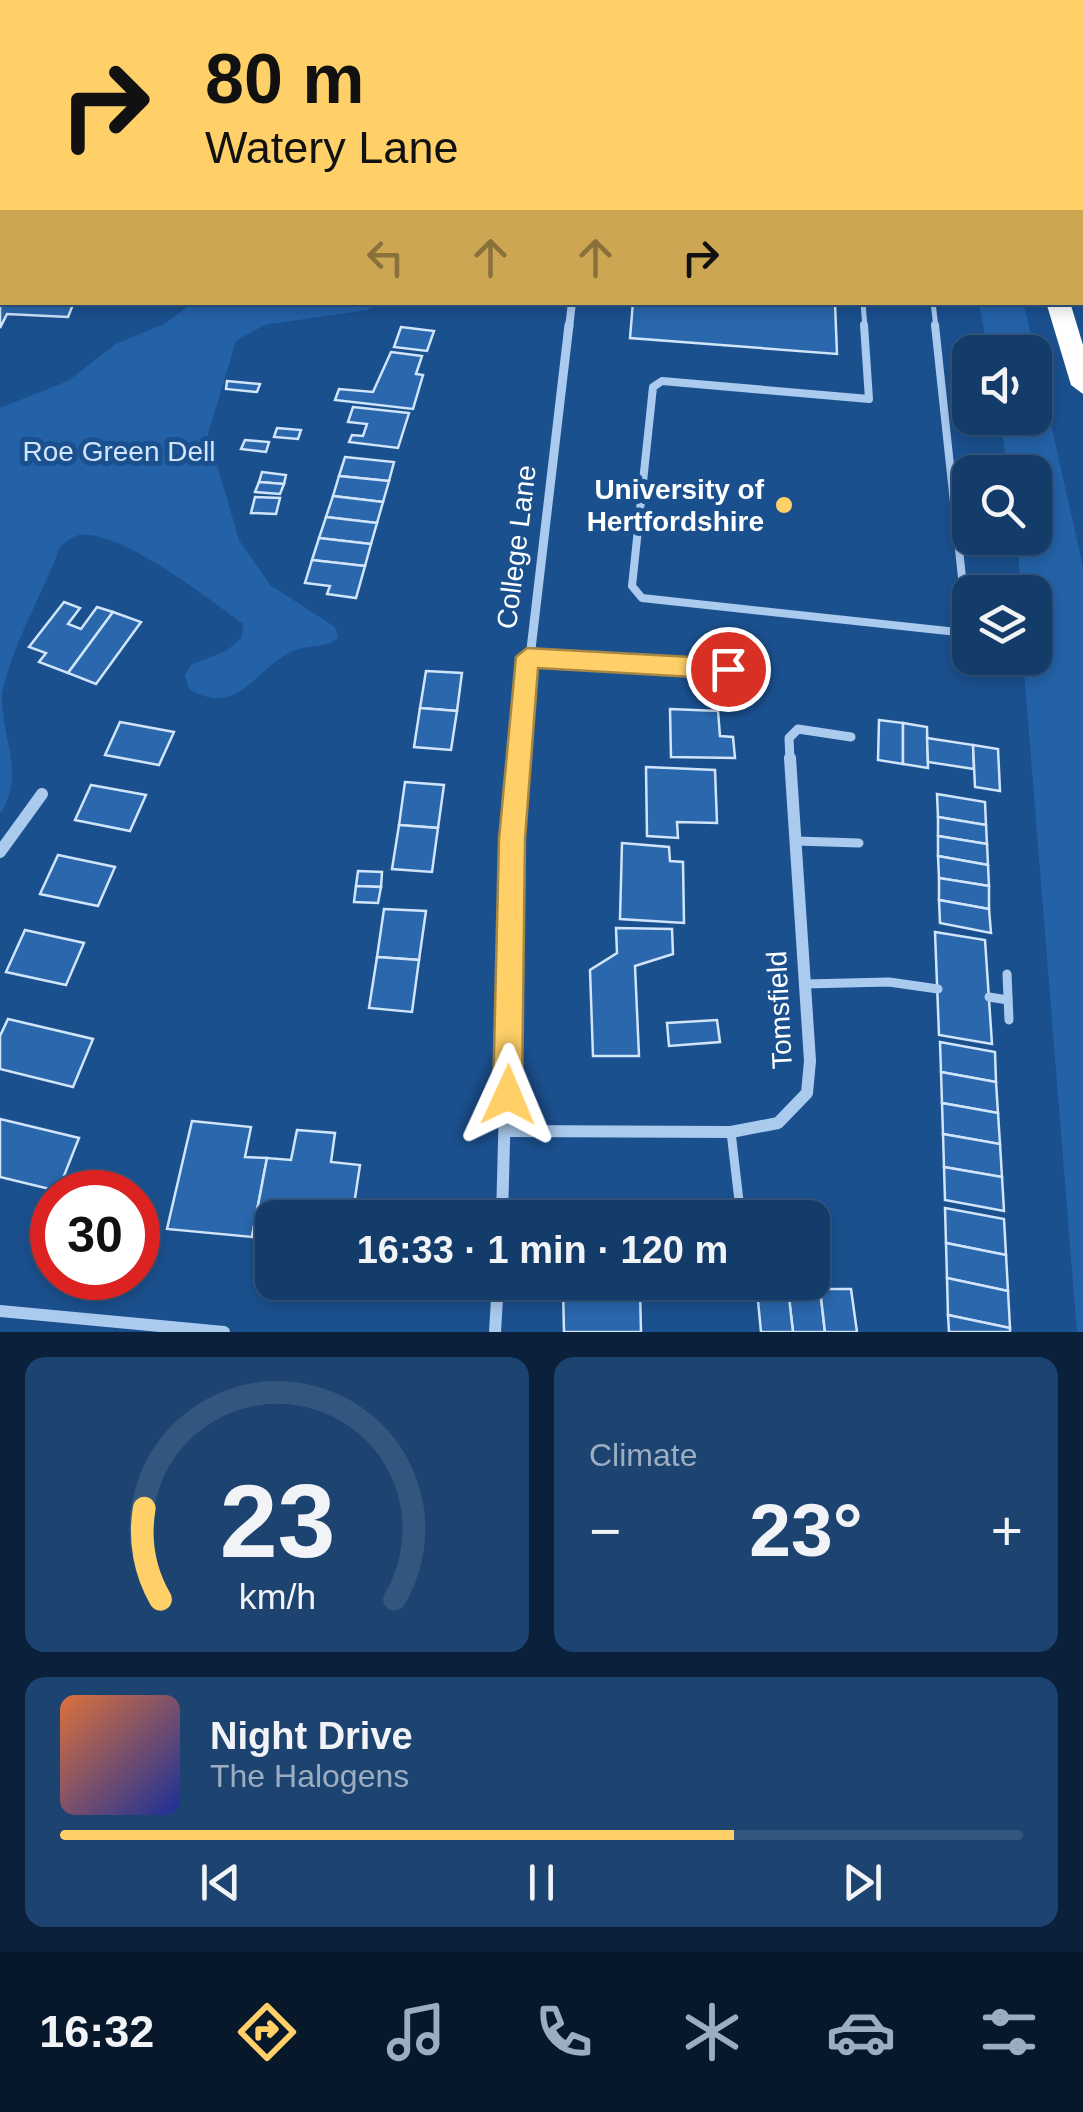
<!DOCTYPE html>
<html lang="en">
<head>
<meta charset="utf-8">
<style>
  body { margin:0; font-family:Helvetica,sans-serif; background:#1d4371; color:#f1f3f6; height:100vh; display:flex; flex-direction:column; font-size:38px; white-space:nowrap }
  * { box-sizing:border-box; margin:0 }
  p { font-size:32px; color:#9dadc1 }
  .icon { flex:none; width:55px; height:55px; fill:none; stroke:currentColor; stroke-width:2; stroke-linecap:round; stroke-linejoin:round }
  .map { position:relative; height:1332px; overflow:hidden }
  .sheet { display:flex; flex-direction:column; gap:25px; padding:25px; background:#0b213b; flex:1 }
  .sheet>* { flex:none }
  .banner { position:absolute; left:0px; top:0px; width:1085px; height:305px; box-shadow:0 5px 15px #0003,0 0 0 2px #33567e; background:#ffd067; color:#111; overflow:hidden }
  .fabs { position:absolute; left:952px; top:335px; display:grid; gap:20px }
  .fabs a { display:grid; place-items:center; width:100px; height:100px; border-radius:20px; background:#143c6b; box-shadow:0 5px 15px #0003,0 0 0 2px #33567e; font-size:50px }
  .speed { position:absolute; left:30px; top:1170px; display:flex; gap:20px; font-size:50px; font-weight:700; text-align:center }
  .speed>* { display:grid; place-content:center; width:130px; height:130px; border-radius:50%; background:#143c6b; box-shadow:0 5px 15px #0003,0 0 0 2px #33567e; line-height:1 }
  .speed .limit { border:15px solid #d22; background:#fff; color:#111 }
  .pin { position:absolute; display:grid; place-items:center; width:85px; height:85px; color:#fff; margin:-42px; border:5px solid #fff; border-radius:50%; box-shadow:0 2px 10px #0007 }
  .me { position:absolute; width:110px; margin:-55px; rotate:1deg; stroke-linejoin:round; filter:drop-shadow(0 0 8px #0008) }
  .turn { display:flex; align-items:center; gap:35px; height:210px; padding:0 40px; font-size:45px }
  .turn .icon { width:130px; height:130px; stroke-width:2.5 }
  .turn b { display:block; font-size:70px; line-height:85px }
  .lanes { display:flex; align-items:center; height:95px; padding:0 40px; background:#0003; justify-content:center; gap:50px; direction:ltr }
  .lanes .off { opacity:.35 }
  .big { font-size:75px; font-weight:700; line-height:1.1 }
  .sheet .tile { flex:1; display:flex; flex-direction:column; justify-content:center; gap:15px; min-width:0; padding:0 35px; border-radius:20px; background:#1d4371 }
  .sheet .dial { align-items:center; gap:0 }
  .dial svg { height:260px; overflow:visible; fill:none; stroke:#33567e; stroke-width:7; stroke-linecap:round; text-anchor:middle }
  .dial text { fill:#f1f3f6; stroke:none }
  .song { display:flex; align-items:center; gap:30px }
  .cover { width:120px; height:120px; border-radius:15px; background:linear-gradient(135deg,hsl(20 70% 55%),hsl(230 70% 35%)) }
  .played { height:10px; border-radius:5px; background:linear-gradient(90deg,#ffd067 70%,#33567e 70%) }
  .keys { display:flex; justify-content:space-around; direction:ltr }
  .heat { display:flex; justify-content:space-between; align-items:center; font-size:55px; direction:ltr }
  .sheet .tiles { flex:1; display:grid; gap:25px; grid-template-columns:1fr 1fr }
  .tile:last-child { grid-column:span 2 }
  .trip { position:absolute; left:255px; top:1200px; width:575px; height:100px; border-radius:20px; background:#143c6b; box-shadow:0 5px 15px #0003,0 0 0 2px #33567e; font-weight:700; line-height:100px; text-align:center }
  .tab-bar { display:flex; height:160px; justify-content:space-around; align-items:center; background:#08182b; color:#9dadc1 }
  .tab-bar .icon { width:70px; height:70px }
  .tab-bar .active { color:#ffd067 }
  .tab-bar b { font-size:45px; color:#f1f3f6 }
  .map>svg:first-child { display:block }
  .green { fill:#2462a8 }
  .building { fill:#2a67ad; stroke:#d0e4fa; stroke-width:2.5 }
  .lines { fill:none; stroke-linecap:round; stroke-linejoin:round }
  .service-far2 { stroke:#aacaee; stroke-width:5 }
  .service-far1 { stroke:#aacaee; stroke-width:8 }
  .service { stroke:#aacaee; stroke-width:9 }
  .minor-far2 { stroke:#aacaee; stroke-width:8 }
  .minor-far1 { stroke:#aacaee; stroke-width:9 }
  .minor { stroke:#aacaee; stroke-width:12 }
  .trunk { fill:#f8faff; fill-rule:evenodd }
  .motorway { fill:#fff; fill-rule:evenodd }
  .route { fill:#ffd067; stroke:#a68743; stroke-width:2.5 }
  .poi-dot { fill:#ffd067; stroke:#1b508f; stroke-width:4 }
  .labels { text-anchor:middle; stroke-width:10; stroke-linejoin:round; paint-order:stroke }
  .park-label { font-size:28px; fill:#d0e4fa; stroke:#1b508f }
  .poi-label { font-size:28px; font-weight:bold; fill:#fff; stroke:#1b508f; text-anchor:end }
  .street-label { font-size:28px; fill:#fff; stroke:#1b508f }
</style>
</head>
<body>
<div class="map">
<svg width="1083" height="1332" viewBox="0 0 1083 1332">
  <rect width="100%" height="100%" fill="#1b508f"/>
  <g class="green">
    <path d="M194,302l186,1 -13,7 -103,15 -28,16 -28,93 31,106 31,45 65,42 3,11c-13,11 -29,6 -45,13 -39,17 -54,68 -104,38l-4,-13 6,-11 35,-14 16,-13 1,-14c-32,-24 -123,-95 -163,-89 -8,1 -14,7 -20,12 -18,48 -47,96 -58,146 -2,44 25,80 -2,121v-406l68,-27 48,-37 48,-20z"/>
    <polygon points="979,303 1023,303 1027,317 1083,567 1083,1332 1077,1332 1023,658 1035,658 1035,592 1021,592 1017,538 1035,538 1035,472 1008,472 1000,418 1035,418 1035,352 988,352"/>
  </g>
  <g class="building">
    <polygon points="10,0 158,0 8,2"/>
    <polygon points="752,0 857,0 858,2 752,2"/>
    <polygon points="0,296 2,302 74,302 68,317 7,314 0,328"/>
    <polygon points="633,302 852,302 852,305 835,303 837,354 630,338"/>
    <polygon points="401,327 434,331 427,351 394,347"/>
    <polygon points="391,352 422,356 416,374 423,375 413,409 335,400 339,389 373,392"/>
    <polygon points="227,381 260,384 257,392 226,389"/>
    <polygon points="353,407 409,413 398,448 349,442 352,435 363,436 367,424 348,422"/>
    <polygon points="277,428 301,430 298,439 274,437"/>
    <polygon points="245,440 269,442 266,452 241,449"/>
    <polygon points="345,457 394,462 389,481 339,476"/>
    <polygon points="262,472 286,475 284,484 259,482"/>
    <polygon points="339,476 389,481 383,502 333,496"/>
    <polygon points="259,482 284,484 280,494 255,492"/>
    <polygon points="333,496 383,502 377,523 326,517"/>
    <polygon points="255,497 280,498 276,514 251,513"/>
    <polygon points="326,517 377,523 371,544 319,538"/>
    <polygon points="319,538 371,544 365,566 312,560"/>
    <polygon points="312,560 365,566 356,598 327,594 330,586 305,583"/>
    <polygon points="64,602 80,608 68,624 81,629 97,607 113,612 68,673 39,662 46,653 29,647"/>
    <polygon points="113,612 141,622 96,684 68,673"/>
    <polygon points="426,671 462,673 457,711 420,708"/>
    <polygon points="420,708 457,711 451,750 414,747"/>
    <polygon points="670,709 718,711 720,736 733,737 735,758 671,757"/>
    <polygon points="879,720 903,723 903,764 878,760"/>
    <polygon points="120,722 174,732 159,765 105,755"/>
    <polygon points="903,723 927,727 928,768 903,764"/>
    <polygon points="927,738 973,745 974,769 928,762"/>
    <polygon points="973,745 998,749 1000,791 975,787"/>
    <polygon points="646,767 715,770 717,823 677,822 678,838 647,836"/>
    <polygon points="405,782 444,785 438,828 399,825"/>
    <polygon points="91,785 146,795 130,831 75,820"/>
    <polygon points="937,794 985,802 986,825 938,817"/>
    <polygon points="938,817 986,825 987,844 938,836"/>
    <polygon points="399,825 438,828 432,872 392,869"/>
    <polygon points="938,836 987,844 988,865 938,856"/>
    <polygon points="622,843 669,847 670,861 683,862 684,923 620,919"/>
    <polygon points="58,855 115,867 98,906 40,894"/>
    <polygon points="938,856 988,865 989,886 939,878"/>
    <polygon points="358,871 382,872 381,887 356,886"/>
    <polygon points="939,878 989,886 989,909 939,900"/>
    <polygon points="356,886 381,887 378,903 354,902"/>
    <polygon points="939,900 989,909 991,933 940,923"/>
    <polygon points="384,909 426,911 419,960 377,957"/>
    <polygon points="616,928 672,929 673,954 635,966 639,1056 593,1056 590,970 617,953"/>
    <polygon points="25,930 84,943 66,985 6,972"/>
    <polygon points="935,932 985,940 992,1044 939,1035"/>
    <polygon points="377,957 419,960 412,1012 369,1008"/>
    <polygon points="8,1019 93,1039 73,1087 0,1069 0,1036"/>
    <polygon points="717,1020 720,1042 669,1046 667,1023"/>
    <polygon points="940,1042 995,1052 996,1082 941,1072"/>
    <polygon points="941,1072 996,1082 998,1113 942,1103"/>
    <polygon points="942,1103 998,1113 1000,1144 943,1134"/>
    <polygon points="0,1119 79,1138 58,1191 0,1177"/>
    <polygon points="192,1121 251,1127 245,1157 267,1158 252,1237 167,1229"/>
    <polygon points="297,1130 335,1133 331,1162 360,1165 352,1218 272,1218 272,1239 252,1237 267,1158 291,1160"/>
    <polygon points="943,1134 1000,1144 1002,1177 944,1167"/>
    <polygon points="944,1167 1002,1177 1004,1211 945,1200"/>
    <polygon points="566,1207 607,1207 608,1218 566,1218"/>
    <polygon points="945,1208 1004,1219 1006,1255 946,1243"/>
    <polygon points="946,1243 1006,1255 1008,1291 947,1278"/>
    <polygon points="947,1278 1008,1291 1010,1328 948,1315"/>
    <polygon points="563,1282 639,1282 640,1290 563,1289"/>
    <polygon points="563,1289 640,1290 641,1332 564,1332"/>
    <polygon points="788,1289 820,1289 825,1332 793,1332"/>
    <polygon points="788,1289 793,1332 761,1332 757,1290"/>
    <polygon points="820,1289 851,1289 857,1332 825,1332"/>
    <polygon points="948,1315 1010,1328 1010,1332 949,1332"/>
  </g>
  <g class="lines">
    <g class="service-far2">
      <polyline points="863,302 865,328"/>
      <polyline points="933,302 936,328"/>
    </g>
    <g class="service-far1">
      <polyline points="864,325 869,399 662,381 653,387 632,586 642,598 957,632 967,624 935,325"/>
      <polyline points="527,657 763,671"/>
    </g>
    <g class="service">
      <polyline points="796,841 859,843"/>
      <polyline points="1007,974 1009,1020"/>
      <polyline points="804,984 889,982 938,989"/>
      <polyline points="989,997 1008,1000"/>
      <polyline points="731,1132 741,1218"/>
    </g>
    <polyline class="minor-far2" points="569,328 572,302"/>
    <g class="minor-far1">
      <polyline points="518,760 569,325"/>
      <polyline points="790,760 789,738 798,729 851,737"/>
    </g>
    <g class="minor">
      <polyline points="0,852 42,794"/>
      <polyline points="507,1131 731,1132 778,1123 807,1093 810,1061 790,758"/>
      <polyline points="502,1218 512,839 519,758"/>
      <polyline points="0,1311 224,1332"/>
      <polyline points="495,1332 498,1282"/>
    </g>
    <g class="trunk">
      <polygon points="964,0 989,0 990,2 965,2"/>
      <rect x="1082" y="8" width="1" height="10"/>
    </g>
    <g class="motorway">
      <polygon points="932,0 951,0 952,2 934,2"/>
      <polygon points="1046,0 1065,0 1066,2 1048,2"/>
      <polygon points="1082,48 1083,49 1083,61 1082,61"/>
      <polygon points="1046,302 1070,302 1083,345 1083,394 1071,385"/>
    </g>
  </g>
  <polygon class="route" points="527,648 728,659 740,669 728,679 538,668 525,839 522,1095 518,1105 508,1109 498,1105 493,1095 499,839 516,657"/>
  <circle class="poi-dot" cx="784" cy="505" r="10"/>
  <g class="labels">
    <g class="park-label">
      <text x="119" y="461">Roe Green Dell</text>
    </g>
    <g class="poi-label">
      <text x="764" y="499">University of<tspan x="764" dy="32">Hertfordshire</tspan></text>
    </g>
    <g class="street-label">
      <text transform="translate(516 547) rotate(-83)" y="10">College Lane</text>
      <text transform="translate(779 1010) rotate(-93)" y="10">Tomsfield</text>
    </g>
  </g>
</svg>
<div class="fabs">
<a><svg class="icon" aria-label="sound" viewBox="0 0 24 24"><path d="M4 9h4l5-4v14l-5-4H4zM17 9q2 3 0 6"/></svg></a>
<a><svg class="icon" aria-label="search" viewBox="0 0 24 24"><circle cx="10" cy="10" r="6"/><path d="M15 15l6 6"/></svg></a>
<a><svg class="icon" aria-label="layers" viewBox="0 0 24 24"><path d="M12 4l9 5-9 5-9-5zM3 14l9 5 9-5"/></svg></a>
</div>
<div class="speed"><div class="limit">30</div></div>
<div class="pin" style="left:728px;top:669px;background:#d93025"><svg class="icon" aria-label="arrive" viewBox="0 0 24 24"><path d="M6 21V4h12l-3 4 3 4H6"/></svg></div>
<svg class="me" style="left:508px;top:1095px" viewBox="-20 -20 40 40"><path d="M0-17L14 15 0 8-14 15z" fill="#ffd067" stroke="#fff" stroke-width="4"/></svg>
<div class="trip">16:33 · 1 min · 120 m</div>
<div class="banner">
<div class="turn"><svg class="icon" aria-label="right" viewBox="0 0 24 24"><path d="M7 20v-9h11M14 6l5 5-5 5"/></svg><div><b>80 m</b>Watery Lane</div></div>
<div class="lanes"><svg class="icon off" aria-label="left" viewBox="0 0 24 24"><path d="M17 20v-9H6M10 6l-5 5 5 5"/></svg><svg class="icon off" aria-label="ahead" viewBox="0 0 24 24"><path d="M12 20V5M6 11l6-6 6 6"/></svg><svg class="icon off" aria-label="ahead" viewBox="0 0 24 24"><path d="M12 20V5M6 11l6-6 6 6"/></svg><svg class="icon" aria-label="right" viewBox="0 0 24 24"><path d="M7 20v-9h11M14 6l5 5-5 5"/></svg></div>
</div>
</div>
<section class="sheet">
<div class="tiles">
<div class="tile dial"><svg viewBox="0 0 100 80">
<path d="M14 69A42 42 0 1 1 86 69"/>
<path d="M14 69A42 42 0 0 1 9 41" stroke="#ffd067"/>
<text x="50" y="56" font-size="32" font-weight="700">23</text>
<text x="50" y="72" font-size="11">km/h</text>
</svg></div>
<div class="tile"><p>Climate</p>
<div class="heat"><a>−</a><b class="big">23°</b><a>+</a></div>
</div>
<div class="tile">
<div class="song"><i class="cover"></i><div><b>Night Drive</b><p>The Halogens</p></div></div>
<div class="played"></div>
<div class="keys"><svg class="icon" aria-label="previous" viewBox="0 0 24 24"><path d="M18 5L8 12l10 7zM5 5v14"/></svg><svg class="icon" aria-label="pause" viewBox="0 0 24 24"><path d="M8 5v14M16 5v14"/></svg><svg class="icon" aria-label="next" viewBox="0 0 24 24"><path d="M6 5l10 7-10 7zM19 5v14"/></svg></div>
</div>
</div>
</section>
<nav class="tab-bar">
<b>16:32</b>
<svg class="icon active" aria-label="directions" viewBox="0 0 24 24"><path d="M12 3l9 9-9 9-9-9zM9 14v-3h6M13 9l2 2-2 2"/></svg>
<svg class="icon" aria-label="music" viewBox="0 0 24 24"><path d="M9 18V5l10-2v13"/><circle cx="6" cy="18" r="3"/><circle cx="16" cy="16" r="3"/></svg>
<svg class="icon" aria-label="phone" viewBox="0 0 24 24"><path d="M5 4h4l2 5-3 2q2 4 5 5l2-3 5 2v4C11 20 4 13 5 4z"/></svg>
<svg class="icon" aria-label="climate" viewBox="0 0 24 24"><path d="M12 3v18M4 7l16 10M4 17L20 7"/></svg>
<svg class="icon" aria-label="car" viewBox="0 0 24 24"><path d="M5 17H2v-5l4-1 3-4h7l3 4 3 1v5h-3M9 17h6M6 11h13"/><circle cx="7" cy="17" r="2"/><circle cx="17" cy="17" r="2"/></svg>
<svg class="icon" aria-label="filters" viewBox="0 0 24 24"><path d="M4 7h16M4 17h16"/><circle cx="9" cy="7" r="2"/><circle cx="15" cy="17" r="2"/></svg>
</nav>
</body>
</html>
